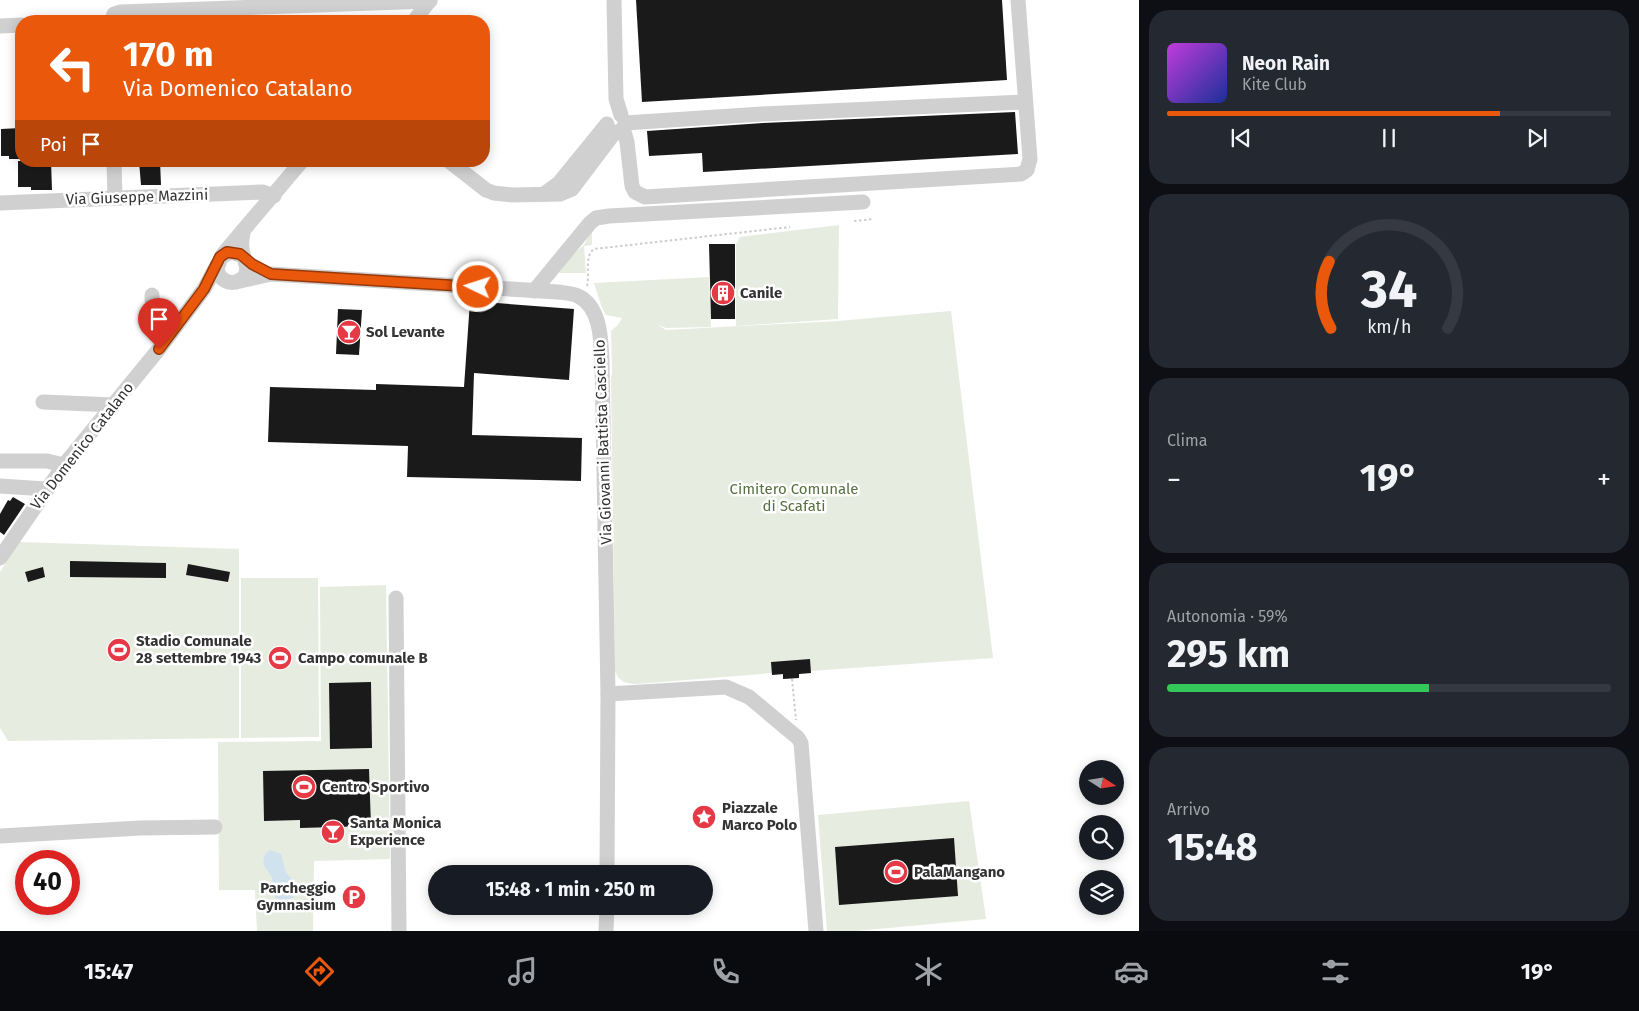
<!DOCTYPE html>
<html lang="it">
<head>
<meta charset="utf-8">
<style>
  body { margin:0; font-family:"Fira Sans",sans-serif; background:#242831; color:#f1f3f6; height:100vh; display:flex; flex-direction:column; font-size:19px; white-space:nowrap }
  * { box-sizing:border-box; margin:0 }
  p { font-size:16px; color:#9ea1a6 }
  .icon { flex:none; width:28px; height:28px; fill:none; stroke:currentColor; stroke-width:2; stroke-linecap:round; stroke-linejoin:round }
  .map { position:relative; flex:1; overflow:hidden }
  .side { display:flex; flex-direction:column; gap:10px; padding:10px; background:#0d0f14; width:500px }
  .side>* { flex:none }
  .top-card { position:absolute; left:15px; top:15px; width:475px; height:152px; border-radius:20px; box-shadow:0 2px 12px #0003; background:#ea580c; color:#fff; overflow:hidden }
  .needle { width:32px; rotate:102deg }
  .buttons { position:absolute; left:1079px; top:760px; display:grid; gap:10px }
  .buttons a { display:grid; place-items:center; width:45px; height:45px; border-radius:50%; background:#171b24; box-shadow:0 2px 12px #0003; font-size:25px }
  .speed { position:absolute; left:15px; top:850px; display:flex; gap:10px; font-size:25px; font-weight:700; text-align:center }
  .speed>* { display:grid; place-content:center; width:65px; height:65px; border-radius:50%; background:#171b24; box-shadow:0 2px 12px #0003; line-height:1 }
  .speed .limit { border:8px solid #d22; background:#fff; color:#111 }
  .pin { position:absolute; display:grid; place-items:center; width:42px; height:42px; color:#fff; margin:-51px -21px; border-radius:50% 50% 50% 0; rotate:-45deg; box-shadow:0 0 5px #0007 }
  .pin .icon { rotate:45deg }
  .me { position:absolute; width:55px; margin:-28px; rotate:274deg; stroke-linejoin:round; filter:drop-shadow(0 0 4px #0008) }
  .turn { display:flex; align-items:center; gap:18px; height:105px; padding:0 25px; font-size:22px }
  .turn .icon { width:65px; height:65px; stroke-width:2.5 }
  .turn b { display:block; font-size:35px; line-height:42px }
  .then { display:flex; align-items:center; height:48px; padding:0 25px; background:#0003; gap:10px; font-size:19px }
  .big { font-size:38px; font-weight:700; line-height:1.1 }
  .side .tile { flex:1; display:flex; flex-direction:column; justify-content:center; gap:8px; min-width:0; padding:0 18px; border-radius:20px; background:#242831 }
  .side .dial { align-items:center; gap:0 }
  .dial svg { height:130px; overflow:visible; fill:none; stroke:#363941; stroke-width:7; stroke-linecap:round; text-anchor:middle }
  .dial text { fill:#f1f3f6; stroke:none }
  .song { display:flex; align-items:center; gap:15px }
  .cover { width:60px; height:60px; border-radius:8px; background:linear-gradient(135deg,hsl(290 70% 55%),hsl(230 70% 35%)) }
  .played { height:5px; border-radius:2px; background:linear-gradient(90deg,#ea580c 75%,#363941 75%) }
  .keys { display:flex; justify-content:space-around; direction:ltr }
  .heat { display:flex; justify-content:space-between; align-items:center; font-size:28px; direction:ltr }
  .charge { height:8px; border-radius:4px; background:linear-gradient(90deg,#34c759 59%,#363941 0) }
  .trip { position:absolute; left:428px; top:865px; width:285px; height:50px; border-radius:25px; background:#171b24; box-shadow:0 2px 12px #0003; font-weight:700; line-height:50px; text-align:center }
  .dock { display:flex; height:80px; justify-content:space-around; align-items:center; background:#090b0e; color:#9ea1a6 }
  .dock .icon { width:35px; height:35px }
  .dock .current { color:#ea580c }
  .dock b { font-size:22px; color:#f1f3f6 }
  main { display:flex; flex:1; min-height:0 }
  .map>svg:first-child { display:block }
  .green { fill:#e6ecdf }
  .water { fill:#cfe2ee }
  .building { fill:#1a1a1a }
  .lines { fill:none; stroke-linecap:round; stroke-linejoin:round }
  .path { stroke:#cdcdcd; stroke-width:2; stroke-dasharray:2.5 2.5; stroke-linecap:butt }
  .minor { stroke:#d0d0d0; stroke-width:15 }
  .route-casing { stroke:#983908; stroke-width:12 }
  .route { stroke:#ea580c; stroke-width:9 }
  .labels { text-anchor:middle; stroke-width:5; stroke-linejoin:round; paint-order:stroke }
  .street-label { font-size:15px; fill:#333; stroke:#fff }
  .poi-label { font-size:15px; font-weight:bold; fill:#333; stroke:#fff; text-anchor:start }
  .park-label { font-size:15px; fill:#56703f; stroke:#fff }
</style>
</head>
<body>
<main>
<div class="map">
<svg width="1139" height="931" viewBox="0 0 1139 931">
  <rect width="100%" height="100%" fill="#fff"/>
  <g class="green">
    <polygon points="839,225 838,319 736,326 736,244 740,237"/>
    <polygon points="592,229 592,245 584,246 586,273 559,273 570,257 584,245"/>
    <path d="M709,277l2,50 -45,1 -8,-3 8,5 172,-9 113,-10 42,347 -182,13v2l-12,1v4l-16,1v-4h-11v-2l-135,11c-10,0 -18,-2 -22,-13l-4,-295 1,-2 -1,-43 7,-6 4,-7 -16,-3 -4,-7 -8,-25z"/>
    <polygon points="19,542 239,549 239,738 8,741 0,728 0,572"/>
    <polygon points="241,578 318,578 319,737 241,738"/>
    <polygon points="386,585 390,859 314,861 313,931 257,931 255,890 219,890 218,742 321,741 320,587"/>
    <polygon points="969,801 986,919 856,931 827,931 818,815"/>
  </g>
  <path class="water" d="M270,850l11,4 5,19 9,9 1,12c-2,4 -5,5 -10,6 -18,3 -10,-17 -15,-24 -5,-9 -10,-9 -6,-22z"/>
  <g class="building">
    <polygon points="636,0 1002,0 1007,80 642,102"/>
    <polygon points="1015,112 1018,154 703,172 702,153 649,156 647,131 763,123"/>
    <polygon points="21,128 21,159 9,159 9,156 1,156 1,129"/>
    <polygon points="18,161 51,161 52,190 31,190 31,187 18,187"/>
    <polygon points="139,161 160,161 161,185 141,185"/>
    <polygon points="709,244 735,244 735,319 711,319"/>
    <polygon points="470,301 574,309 569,380 474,373 472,435 582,438 581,481 407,477 408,446 268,442 270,387 376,390 376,384 464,387"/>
    <polygon points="338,309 362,310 359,355 336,354"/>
    <polygon points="13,497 25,504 4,535 0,532 0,514 8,500 10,501"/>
    <polygon points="70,561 166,563 166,578 70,577"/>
    <polygon points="188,564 230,572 228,582 186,575"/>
    <polygon points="43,567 45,577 28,582 25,572"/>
    <polygon points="810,659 811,673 799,674 799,678 783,679 783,674 772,675 771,662"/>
    <polygon points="371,682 372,748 330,749 329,683"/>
    <polygon points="369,769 371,826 300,828 300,820 264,821 263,771"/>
    <polygon points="954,838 958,896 839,905 835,847"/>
  </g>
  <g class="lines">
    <g class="path">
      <polyline points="854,221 873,219"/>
      <path d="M587,286c3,-12 -3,-30 7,-37l196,-22"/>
      <polyline points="792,679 796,720"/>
    </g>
    <g class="minor">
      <polyline points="614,0 616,99 621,115"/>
      <polyline points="112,21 114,14 120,12 430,1"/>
      <polyline points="414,21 430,0"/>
      <polyline points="0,26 21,25"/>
      <polyline points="625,123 762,114 1025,102"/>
      <polyline points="623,128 627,142 632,186 635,192 645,197 1021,174 1027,170 1030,159 1018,0"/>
      <polyline points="114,161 115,197"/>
      <polyline points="449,161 486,190 494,193 512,195 560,194 572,189 615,132"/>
      <polyline points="544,194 559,183 607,124"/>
      <polyline points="0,203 263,192 274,196"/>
      <polyline points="223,254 302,161"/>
      <path d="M243,256l-12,-4 -10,5 -4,12c1,5 4,10 9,12 4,2 9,2 12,0 16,-7 5,-21 4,-32 -1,-6 0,-11 1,-16"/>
      <path d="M236,282l35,-8 287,18c7,1 14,1 20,4 23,11 23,44 24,66l6,332 -1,180"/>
      <polyline points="534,291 590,223 596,218 609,216 863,202"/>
      <polyline points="152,295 153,321 178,323"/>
      <polyline points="43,402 114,405"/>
      <polyline points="0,461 47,461 64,465"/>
      <polyline points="0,486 46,489"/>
      <polyline points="0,558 64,465 159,349 204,289 217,265"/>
      <polyline points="396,598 399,931"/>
      <polyline points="608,694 726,687 749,697 798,738 801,743 816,931"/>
      <polyline points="0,836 140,828 215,827"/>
      <polyline points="606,931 607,906"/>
    </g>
  </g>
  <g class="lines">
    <g class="route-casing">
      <polyline id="route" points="159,349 204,289 220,257 227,252 240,254 252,264 271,274 478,287"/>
    </g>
    <use href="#route" class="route"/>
  </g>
  <defs>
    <g id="building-disc" transform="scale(1.25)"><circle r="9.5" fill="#e63946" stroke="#fff"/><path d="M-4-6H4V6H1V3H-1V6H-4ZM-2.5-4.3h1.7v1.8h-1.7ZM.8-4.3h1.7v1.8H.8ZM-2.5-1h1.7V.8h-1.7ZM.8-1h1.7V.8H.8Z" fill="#fff"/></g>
    <g id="bar-disc" transform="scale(1.25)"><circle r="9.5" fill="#e63946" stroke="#fff"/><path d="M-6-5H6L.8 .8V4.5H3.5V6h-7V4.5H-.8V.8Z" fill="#fff"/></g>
    <g id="stadium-disc" transform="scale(1.25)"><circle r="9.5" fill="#e63946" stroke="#fff"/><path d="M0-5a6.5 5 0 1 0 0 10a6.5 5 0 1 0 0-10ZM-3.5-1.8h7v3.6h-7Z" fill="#fff"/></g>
    <g id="sight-disc" transform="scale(1.25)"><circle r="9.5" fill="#e63946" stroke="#fff"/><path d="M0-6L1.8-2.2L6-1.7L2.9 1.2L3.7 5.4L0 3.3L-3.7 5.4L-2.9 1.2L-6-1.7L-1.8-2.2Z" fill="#fff"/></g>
    <g id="parking-disc" transform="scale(1.25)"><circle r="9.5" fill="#e63946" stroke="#fff"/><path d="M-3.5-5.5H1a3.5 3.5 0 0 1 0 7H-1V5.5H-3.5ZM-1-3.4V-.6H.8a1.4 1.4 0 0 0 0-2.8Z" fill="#fff"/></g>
  </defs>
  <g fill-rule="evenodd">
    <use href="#building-disc" x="723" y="293"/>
    <use href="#bar-disc" x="349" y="332"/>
    <use href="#stadium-disc" x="119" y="650"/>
    <use href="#stadium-disc" x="280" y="658"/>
    <use href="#stadium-disc" x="304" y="787"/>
    <use href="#sight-disc" x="704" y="817"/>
    <use href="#bar-disc" x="333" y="832"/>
    <use href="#stadium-disc" x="896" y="872"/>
    <use href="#parking-disc" x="354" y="897"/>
  </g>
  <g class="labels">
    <g class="street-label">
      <text transform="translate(137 197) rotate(-2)" y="5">Via Giuseppe Mazzini</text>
      <text transform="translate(603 442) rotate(-92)" y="5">Via Giovanni Battista Casciello</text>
      <text transform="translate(82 446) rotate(-52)" y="5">Via Domenico Catalano</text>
    </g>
    <g class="poi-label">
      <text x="740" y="298">Canile</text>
      <text x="366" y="337">Sol Levante</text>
      <text x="136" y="646">Stadio Comunale<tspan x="136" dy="17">28 settembre 1943</tspan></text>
      <text x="298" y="663">Campo comunale B</text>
      <text x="322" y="792">Centro Sportivo</text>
      <text x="722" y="813">Piazzale<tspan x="722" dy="17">Marco Polo</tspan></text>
      <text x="350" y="828">Santa Monica<tspan x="350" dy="17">Experience</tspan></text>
      <text x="914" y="877">PalaMangano</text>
      <text x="336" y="893" text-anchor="end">Parcheggio<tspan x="336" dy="17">Gymnasium</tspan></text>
    </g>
    <g class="park-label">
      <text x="794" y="494">Cimitero Comunale<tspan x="794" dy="17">di Scafati</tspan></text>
    </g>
  </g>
</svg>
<div class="buttons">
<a><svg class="needle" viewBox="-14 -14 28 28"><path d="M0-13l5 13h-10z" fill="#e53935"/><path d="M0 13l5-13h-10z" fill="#9ea1a6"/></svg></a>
<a><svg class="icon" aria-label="search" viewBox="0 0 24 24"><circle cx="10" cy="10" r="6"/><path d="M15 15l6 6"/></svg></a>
<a><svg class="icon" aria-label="layers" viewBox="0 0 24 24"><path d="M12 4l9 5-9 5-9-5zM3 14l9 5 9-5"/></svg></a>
</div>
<div class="speed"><div class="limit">40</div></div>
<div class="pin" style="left:159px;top:349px;background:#d93025"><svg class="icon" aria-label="arrive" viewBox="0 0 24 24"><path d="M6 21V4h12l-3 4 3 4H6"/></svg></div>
<svg class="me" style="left:478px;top:287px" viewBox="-20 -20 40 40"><circle r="17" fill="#ea580c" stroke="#fff" stroke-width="3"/><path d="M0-11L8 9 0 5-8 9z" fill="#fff"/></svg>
<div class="trip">15:48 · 1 min · 250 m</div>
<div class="top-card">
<div class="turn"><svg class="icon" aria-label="left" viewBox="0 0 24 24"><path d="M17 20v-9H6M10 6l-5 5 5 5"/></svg><div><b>170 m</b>Via Domenico Catalano</div></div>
<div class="then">Poi<svg class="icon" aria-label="arrive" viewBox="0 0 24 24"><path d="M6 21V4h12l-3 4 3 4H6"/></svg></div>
</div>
</div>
<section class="side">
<div class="tile">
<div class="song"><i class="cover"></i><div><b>Neon Rain</b><p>Kite Club</p></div></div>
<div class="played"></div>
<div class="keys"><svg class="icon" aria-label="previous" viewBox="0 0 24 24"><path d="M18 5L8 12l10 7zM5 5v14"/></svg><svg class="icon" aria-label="pause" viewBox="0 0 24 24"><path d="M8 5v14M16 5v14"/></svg><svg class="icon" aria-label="next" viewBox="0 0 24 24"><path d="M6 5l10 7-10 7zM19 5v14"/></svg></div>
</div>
<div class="tile dial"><svg viewBox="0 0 100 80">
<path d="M14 69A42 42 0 1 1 86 69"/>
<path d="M14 69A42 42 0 0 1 13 28" stroke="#ea580c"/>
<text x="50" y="56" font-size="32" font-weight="700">34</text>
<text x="50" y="72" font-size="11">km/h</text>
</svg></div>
<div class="tile"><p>Clima</p>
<div class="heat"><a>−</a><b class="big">19°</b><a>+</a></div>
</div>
<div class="tile"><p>Autonomia · 59%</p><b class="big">295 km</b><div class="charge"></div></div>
<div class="tile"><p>Arrivo</p><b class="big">15:48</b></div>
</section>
</main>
<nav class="dock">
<b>15:47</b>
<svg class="icon current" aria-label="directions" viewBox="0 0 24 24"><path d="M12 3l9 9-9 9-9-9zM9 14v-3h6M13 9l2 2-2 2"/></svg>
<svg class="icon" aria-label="music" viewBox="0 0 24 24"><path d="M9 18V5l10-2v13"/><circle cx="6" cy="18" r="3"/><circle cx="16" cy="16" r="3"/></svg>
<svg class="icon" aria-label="phone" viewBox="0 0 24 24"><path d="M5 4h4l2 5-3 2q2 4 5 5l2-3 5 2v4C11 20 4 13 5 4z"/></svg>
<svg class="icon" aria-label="climate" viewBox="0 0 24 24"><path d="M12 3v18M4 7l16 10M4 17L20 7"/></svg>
<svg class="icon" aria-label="car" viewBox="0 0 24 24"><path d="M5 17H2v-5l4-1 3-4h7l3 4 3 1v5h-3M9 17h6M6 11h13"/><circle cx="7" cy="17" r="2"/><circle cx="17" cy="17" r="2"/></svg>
<svg class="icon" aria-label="filters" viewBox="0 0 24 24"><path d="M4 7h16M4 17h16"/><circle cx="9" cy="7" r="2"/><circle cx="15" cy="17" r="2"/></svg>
<b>19°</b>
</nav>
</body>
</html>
